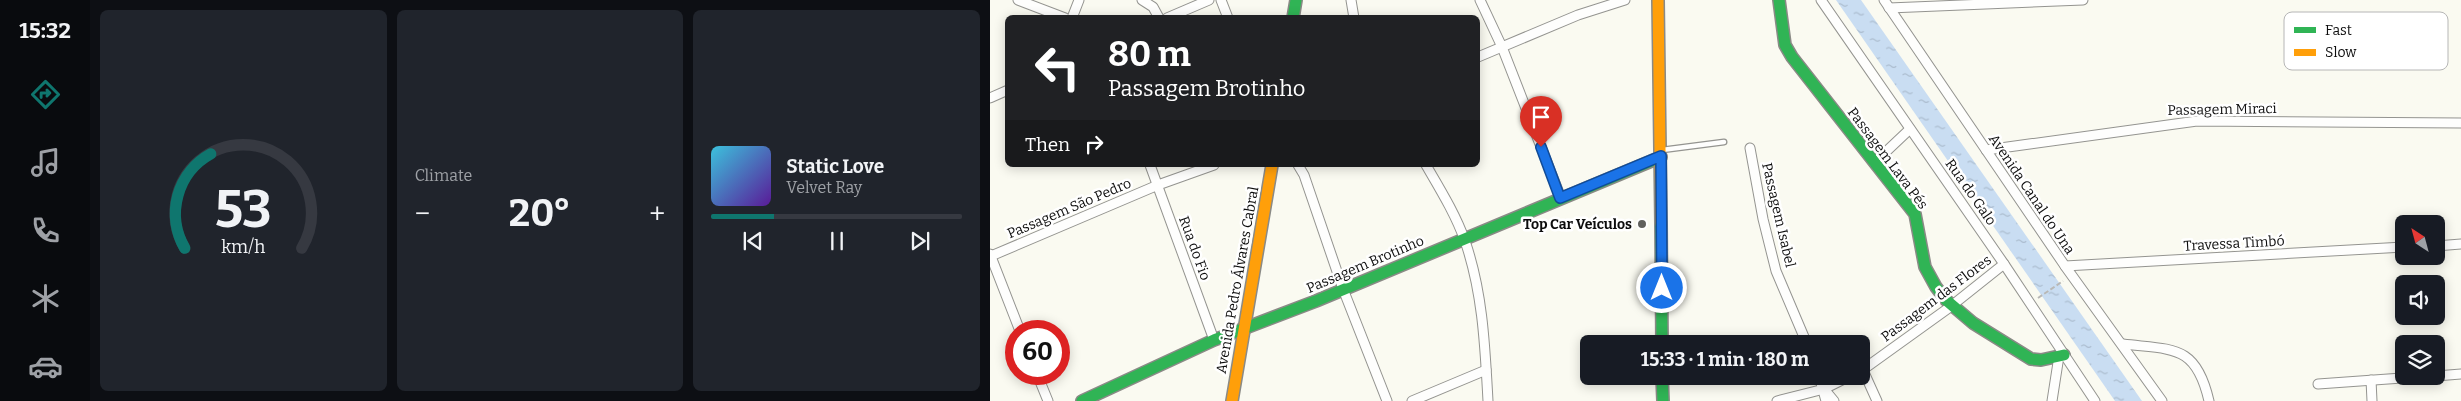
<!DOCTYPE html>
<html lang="en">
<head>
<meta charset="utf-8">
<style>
  body { margin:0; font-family:Bitter,serif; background:#20242c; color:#f1f3f6; height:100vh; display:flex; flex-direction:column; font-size:19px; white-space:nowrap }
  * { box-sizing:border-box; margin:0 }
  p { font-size:16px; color:#9ea1a6 }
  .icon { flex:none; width:28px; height:28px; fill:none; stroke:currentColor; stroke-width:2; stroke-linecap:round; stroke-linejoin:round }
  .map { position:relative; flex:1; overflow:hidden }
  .drawer { display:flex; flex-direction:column; gap:10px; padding:10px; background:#0d0f14; width:900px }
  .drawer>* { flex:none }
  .banner { position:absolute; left:15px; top:15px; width:475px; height:152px; border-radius:8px; box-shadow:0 2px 12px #0003; background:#202124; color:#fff; overflow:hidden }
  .needle { width:32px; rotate:324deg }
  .tools { position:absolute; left:1405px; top:215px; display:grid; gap:10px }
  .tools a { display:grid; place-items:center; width:50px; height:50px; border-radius:8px; background:#171b24; box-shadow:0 2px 12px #0003; font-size:25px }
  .speed { position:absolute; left:15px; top:320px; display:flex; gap:10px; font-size:25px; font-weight:700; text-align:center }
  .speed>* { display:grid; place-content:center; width:65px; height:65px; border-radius:50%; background:#171b24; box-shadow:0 2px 12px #0003; line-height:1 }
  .speed .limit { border:8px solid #d22; background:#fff; color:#111 }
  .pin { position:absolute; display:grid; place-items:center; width:42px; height:42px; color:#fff; margin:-51px -21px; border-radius:50% 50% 50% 0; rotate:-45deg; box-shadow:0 0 5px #0007 }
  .pin .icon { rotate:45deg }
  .me { position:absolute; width:55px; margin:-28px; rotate:0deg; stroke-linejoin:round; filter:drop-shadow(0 0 4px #0008) }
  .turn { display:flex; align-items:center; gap:18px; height:105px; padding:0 20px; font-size:22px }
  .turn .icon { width:65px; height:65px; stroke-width:2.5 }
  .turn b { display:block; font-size:35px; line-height:42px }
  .then { display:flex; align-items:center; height:48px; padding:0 20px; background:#0003; gap:10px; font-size:19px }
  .big { font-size:38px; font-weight:700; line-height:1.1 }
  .drawer .widget { flex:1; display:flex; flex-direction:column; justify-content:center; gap:8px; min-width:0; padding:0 18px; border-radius:8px; background:#20242c }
  .drawer .dial { align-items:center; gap:0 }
  .dial svg { height:130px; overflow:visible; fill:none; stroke:#363941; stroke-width:7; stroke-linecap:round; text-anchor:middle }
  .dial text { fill:#f1f3f6; stroke:none }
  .song { display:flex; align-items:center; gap:15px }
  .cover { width:60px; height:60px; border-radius:8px; background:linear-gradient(135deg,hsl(190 70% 55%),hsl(270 70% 35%)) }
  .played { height:5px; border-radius:2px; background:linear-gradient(90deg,#0f766e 25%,#363941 25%) }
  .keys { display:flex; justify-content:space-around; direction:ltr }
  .heat { display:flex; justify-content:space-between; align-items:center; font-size:28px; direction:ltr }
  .drawer .tiles { flex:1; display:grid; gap:10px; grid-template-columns:repeat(3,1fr) }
  .trip { position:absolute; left:590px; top:335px; width:290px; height:50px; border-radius:8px; background:#171b24; box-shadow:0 2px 12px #0003; font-weight:700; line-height:50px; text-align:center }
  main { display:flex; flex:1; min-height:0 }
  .tabs { display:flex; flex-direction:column; width:90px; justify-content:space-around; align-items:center; background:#090b0e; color:#9ea1a6 }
  .tabs .icon { width:35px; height:35px }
  .tabs .active { color:#0f766e }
  .tabs b { font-size:22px; color:#f1f3f6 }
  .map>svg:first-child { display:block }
  .water { fill:url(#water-ripples) }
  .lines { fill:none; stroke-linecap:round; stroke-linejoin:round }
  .lane-casing { stroke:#949490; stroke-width:7 }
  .street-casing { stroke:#949490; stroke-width:11 }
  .fast-casing { stroke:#8a8a86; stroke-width:14 }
  .slow-casing { stroke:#8a8a86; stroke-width:14 }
  .path { stroke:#b8b8b6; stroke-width:2; stroke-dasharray:5 2.5; stroke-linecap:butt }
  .lane { stroke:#fefefd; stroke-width:4.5 }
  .street { stroke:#fefefd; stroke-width:9 }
  .fast { stroke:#30b455; stroke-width:11 }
  .slow { stroke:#ff9f0a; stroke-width:11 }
  .route-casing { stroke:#114b97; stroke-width:12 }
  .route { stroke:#1a73e8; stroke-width:9 }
  .poi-dot { fill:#60605d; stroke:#fff; stroke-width:2 }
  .labels { text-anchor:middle; stroke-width:5; stroke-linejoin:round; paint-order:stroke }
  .street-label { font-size:14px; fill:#0d0d0d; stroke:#fff }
  .poi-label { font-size:14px; font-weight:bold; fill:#0d0d0d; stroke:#fff; text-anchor:end }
  .key { fill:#fff; stroke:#b6b6b6; stroke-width:1 }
  .key-label { font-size:14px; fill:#0d0d0d }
</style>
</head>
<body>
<main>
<nav class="tabs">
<b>15:32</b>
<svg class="icon active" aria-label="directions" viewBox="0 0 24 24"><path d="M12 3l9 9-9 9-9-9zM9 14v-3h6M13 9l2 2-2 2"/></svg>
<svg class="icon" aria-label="music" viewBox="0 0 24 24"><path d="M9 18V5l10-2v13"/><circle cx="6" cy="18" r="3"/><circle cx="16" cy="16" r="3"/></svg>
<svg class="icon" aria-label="phone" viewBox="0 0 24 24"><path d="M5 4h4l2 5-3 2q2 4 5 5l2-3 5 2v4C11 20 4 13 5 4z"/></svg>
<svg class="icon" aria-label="climate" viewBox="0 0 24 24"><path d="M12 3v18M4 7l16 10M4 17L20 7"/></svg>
<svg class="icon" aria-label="car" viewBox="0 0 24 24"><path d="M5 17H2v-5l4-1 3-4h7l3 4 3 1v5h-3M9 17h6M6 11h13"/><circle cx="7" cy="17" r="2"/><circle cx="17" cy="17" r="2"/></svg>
</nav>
<section class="drawer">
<div class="tiles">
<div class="widget dial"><svg viewBox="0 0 100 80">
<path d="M14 69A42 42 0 1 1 86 69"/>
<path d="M14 69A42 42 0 0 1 30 11" stroke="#0f766e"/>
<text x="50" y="56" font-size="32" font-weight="700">53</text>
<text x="50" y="72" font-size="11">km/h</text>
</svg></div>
<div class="widget"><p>Climate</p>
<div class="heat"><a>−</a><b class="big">20°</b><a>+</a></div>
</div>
<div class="widget">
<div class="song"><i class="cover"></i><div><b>Static Love</b><p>Velvet Ray</p></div></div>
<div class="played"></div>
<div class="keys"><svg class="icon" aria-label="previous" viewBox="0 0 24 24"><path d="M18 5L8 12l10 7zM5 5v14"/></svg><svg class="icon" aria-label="pause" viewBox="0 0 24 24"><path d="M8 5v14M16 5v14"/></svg><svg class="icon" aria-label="next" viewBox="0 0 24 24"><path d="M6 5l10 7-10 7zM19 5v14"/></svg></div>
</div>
</div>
</section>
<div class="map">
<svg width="1471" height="401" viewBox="0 0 1471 401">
  <defs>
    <pattern id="water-ripples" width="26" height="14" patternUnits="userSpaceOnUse" patternTransform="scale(1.25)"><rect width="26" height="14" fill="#c9ddf2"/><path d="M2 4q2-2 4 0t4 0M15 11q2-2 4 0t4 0" fill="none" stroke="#abbcce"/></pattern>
  </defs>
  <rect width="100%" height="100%" fill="#fafaf1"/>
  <polygon class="water" points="846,0 871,0 1152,401 1125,401"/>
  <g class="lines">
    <g class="lane-casing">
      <polyline id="lane" points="672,150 734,142"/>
    </g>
    <g class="street-casing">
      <g id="street">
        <polyline points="28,0 75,18"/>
        <polyline points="152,0 163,7 169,18"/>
        <polyline points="231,0 238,18"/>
        <polyline points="361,0 364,18"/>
        <polyline points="490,0 512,47 571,198"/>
        <polyline points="831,0 1014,264 1105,401"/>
        <polyline points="894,0 1075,266 1172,401"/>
        <polyline points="899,8 1093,0"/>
        <polyline points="82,18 89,0"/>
        <polyline points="177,18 219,0"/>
        <polyline points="488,57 588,15 635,0"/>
        <polyline points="0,98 18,90"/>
        <polyline points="760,148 773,219 786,271 817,344"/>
        <polyline points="996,150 1207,121 1471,123"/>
        <polyline points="884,163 920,129"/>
        <polyline points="160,165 224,340"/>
        <polyline points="308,165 314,175 353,289 397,401"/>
        <path d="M436,165c14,24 30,50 39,76 18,52 20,106 23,160"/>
        <polyline points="1446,246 1471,244"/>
        <polyline points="0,254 30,331"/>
        <polyline points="1,256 168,185 224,165"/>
        <polyline points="1075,266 1414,247"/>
        <path d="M1133,344c50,6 73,0 86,57"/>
        <polyline points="873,370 887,401"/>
        <polyline points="871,371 960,307 1014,264"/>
        <polyline points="47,374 58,401"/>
        <polyline points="829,376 836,401"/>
        <polyline points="1446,376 1471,374"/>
        <polyline points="1381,380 1382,401"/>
        <polyline points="1328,384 1440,376"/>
        <polyline points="834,389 844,401"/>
        <polyline points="422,401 496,370"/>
        <polyline points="787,401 834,389 860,376"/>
        <polyline points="1062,401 1069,356"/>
      </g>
    </g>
    <g class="fast-casing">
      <g id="fast">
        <polyline points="789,0 795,45 802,57 925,214 935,267 946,287 956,300 983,323 1041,359 1051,360 1074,355"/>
        <polyline points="303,18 306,0"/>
        <polyline points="671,224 672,344"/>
        <polyline points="672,376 673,401"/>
        <polyline points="92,401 224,340 326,301 671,157"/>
      </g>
    </g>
    <g class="slow-casing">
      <g id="slow">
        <polyline points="668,0 671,224"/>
        <polyline points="242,401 282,165"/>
      </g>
    </g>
    <polyline class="path" points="1048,298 1073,281"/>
    <use href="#lane" class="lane"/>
    <use href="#street" class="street"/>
    <use href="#fast" class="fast"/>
    <use href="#slow" class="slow"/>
  </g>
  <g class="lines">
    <g class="route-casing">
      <polyline id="route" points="551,147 570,198 671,156 672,288"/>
    </g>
    <use href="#route" class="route"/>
  </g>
  <circle class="poi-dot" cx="652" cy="224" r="5"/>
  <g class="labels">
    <g class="street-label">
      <text transform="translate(1232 109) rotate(-1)" y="5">Passagem Miraci</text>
      <text transform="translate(898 158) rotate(53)" y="5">Passagem Lava Pés</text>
      <text transform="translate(981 192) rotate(55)" y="5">Rua do Galo</text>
      <text transform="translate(1042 194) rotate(56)" y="5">Avenida Canal do Una</text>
      <text transform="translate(79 208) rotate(-23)" y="5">Passagem São Pedro</text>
      <text transform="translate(789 215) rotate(77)" y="5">Passagem Isabel</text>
      <text transform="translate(1244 243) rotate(-3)" y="5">Travessa Timbó</text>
      <text transform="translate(205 248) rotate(70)" y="5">Rua do Fio</text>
      <text transform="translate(375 264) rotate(-23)" y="5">Passagem Brotinho</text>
      <text transform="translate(247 280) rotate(-80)" y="5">Avenida Pedro Álvares Cabral</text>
      <text transform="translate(946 298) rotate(-37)" y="5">Passagem das Flores</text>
    </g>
    <g class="poi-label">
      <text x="642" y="229">Top Car Veículos</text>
    </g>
  </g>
  <rect x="1294" y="12" width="164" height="58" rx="8" class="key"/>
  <rect x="1304" y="27" width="22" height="6" fill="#30b455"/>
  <rect x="1304" y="49" width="22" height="7" fill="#ff9f0a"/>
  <g class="key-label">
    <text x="1335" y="35">Fast</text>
    <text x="1335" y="57">Slow</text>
  </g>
</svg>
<div class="tools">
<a><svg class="needle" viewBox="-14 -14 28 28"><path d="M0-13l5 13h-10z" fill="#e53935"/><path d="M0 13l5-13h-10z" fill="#9ea1a6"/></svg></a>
<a><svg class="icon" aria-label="sound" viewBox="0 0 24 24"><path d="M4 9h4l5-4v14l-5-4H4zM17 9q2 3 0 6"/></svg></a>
<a><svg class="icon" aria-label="layers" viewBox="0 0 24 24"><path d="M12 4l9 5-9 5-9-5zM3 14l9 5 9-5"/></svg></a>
</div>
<div class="speed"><div class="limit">60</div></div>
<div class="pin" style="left:551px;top:147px;background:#d93025"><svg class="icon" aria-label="arrive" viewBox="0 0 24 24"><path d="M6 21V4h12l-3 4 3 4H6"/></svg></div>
<svg class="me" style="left:672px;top:288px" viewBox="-20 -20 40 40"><circle r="17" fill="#1a73e8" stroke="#fff" stroke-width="3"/><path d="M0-11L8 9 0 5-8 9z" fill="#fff"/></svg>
<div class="trip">15:33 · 1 min · 180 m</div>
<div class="banner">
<div class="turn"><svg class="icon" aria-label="left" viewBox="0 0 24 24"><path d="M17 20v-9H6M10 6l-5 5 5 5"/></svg><div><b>80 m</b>Passagem Brotinho</div></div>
<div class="then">Then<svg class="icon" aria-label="right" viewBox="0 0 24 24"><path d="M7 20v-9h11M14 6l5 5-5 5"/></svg></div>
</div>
</div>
</main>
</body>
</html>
